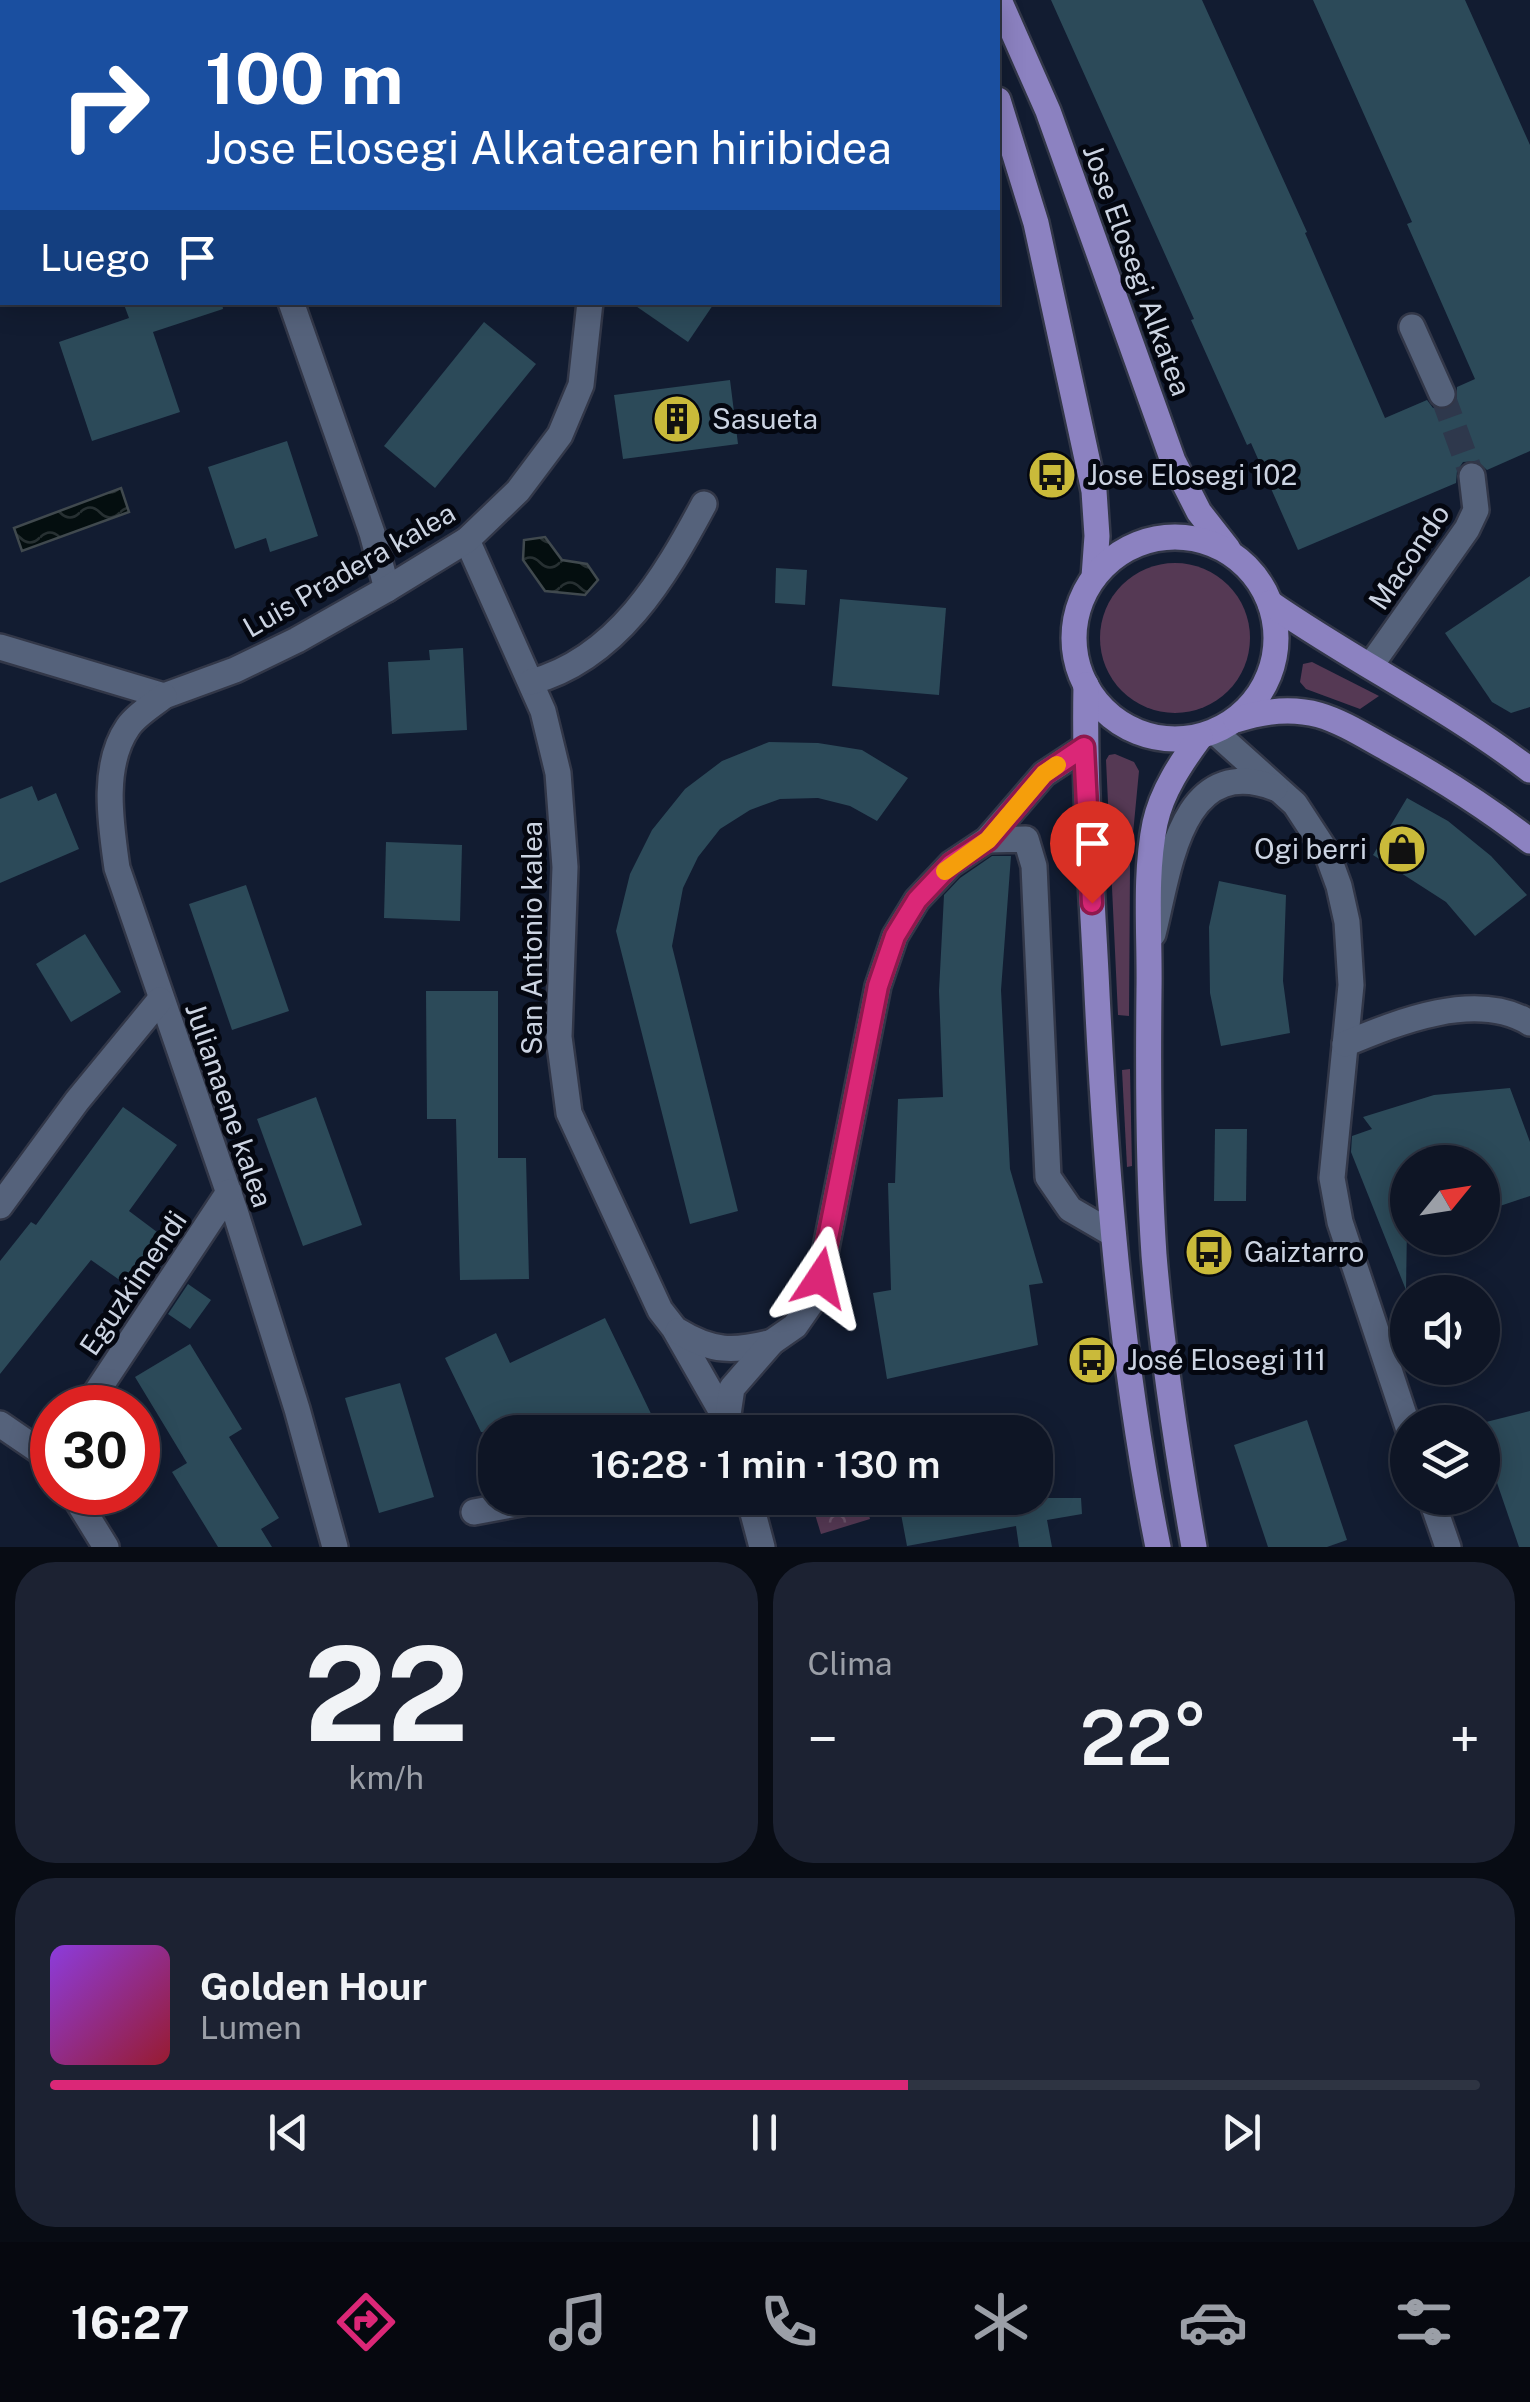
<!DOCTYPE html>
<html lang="es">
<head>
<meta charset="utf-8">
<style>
  body { margin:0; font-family:"Public Sans",sans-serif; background:#1c2232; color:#f1f3f6; height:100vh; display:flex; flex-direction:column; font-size:38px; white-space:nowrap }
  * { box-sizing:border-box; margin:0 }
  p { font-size:32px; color:#9b9fa7 }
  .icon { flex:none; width:55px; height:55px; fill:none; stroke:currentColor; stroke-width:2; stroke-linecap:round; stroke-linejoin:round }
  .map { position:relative; height:1547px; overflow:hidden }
  .details { display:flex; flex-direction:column; gap:15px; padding:15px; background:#080c14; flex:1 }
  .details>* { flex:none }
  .guide { position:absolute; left:0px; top:0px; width:1000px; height:305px; box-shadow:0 5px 25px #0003,0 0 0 2px #2e3442; background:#1a4fa0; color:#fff; overflow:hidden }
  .needle { width:65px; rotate:60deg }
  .controls { position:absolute; left:1390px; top:1145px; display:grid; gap:20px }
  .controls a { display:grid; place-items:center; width:110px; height:110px; border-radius:50%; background:#0e1525; box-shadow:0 5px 25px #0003,0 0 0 2px #2e3442; font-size:50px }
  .speed { position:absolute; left:30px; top:1385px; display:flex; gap:20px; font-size:50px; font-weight:700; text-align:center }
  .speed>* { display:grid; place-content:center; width:130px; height:130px; border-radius:50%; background:#0e1525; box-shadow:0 5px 25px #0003,0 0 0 2px #2e3442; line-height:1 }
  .speed .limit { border:15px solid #d22; background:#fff; color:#111 }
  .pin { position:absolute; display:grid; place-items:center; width:85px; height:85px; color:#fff; margin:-102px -42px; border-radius:50% 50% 50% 0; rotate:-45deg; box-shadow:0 0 10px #0007 }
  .pin .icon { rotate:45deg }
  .me { position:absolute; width:110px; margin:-55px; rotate:10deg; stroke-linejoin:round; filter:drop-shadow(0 0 8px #0008) }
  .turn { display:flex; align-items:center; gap:35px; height:210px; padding:0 40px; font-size:45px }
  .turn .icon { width:130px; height:130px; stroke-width:2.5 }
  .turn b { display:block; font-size:70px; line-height:85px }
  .then { display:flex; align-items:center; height:95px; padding:0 40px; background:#0003; gap:20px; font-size:38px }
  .big { font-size:75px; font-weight:600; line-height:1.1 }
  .details .tile { flex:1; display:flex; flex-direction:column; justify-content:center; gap:15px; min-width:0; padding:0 35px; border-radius:40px; background:#1c2232 }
  .details .dial { align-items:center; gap:0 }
  .dial b { font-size:130px; line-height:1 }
  .song { display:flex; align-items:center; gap:30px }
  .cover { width:120px; height:120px; border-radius:15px; background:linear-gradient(135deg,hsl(270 70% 55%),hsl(350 70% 35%)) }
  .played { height:10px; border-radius:5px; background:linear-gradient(90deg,#db2777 60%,#2e3442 60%) }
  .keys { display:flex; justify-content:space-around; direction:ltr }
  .heat { display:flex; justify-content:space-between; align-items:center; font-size:55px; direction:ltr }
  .details .tiles { flex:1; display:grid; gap:15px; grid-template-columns:1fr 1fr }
  .tile:last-child { grid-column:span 2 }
  .trip { position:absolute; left:478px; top:1415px; width:575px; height:100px; border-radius:40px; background:#0e1525; box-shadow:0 5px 25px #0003,0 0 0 2px #2e3442; font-weight:600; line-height:100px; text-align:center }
  .tab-bar { display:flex; height:160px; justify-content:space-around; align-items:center; background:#06080f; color:#9b9fa7 }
  .tab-bar .icon { width:70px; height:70px }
  .tab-bar .on { color:#db2777 }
  .tab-bar b { font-size:45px; color:#f1f3f6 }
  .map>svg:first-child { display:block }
  .grass { fill:#553954 }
  .park { fill:url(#park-crowns) }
  .water { fill:url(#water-waves); stroke:#40494e; stroke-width:2.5 }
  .building { fill:#2c4a59 }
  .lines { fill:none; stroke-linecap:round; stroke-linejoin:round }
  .minor-tunnel { stroke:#2e384c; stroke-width:25; stroke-dasharray:25 12; stroke-linecap:butt }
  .minor-casing { stroke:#323748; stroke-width:30 }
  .major-casing { stroke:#323748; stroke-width:30 }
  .minor { stroke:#55627b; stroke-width:25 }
  .major { stroke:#8c82c1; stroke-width:25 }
  .route-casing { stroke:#8e194d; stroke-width:25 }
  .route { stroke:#db2777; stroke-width:18 }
  .slow { stroke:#f59e0b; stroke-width:18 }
  .labels { text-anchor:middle; stroke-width:10; stroke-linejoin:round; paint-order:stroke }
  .street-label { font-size:28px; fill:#ccd4e2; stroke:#040710 }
  .poi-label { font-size:28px; fill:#ccd4e2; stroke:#040710; text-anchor:start }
</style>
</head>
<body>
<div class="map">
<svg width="1530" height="1547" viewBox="0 0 1530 1547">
  <defs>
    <pattern id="park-crowns" width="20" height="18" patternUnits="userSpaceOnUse" patternTransform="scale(2.5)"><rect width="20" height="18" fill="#553954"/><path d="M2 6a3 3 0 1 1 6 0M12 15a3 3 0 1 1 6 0" fill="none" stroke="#6c556c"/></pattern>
    <pattern id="water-waves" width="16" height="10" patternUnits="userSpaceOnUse" patternTransform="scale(2.5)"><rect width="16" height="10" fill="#040e0f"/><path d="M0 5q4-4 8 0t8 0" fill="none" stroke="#273032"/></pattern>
  </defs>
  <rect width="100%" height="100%" fill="#121c31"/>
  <g class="grass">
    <circle cx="1175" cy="638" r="75"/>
    <polygon points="1312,662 1379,696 1360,709 1306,689 1300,682 1303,664"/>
    <polygon points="1115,754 1134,762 1139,771 1130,865 1129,1016 1118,1015 1106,760 1109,755"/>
    <polygon points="1130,1069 1132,1166 1127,1167 1122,1070"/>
  </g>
  <g class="park">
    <polygon points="840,1416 845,1432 791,1432 790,1431"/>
    <polygon points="810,1498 864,1498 870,1519 821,1534"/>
  </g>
  <g class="water">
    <polygon points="121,488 129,512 22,551 14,528"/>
    <polygon points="545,537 562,560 587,564 598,580 585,595 545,591 523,560 524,540"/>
  </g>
  <g class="building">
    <polygon points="1051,0 1202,0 1307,232 1305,233 1385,418 1427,400 1433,408 1448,409 1456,403 1457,387 1475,379 1407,224 1412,222 1313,0 1465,0 1530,145 1530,451 1487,470 1477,461 1463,462 1457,471 1456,483 1298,550 1251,443 1247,445 1191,320 1194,319"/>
    <polygon points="123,302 222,302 223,309 153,332 180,412 92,441 59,342 129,318"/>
    <polygon points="630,302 715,302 688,342"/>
    <polygon points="484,322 536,364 435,488 384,446"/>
    <polygon points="730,380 738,444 623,459 614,395"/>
    <polygon points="287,441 318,536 270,552 266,538 235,549 208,467"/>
    <polygon points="776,568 807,570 805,605 775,603"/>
    <polygon points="1530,576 1530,707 1511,713 1492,702 1445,633"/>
    <polygon points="840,599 946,608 939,695 832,686"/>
    <polygon points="463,648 467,730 392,734 388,662 430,660 429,650"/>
    <polygon points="769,742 818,743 862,750 908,778 877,821 850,806 818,798 780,799 750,810 720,829 698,857 683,888 672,946 738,1211 690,1224 616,931 630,874 652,830 685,789 722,761"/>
    <polygon points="32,786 38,801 56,793 79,849 0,883 0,799"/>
    <polygon points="1407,798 1448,821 1491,856 1527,895 1475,936 1446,902 1373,855"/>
    <polygon points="386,842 462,845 460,921 384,918"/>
    <polygon points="992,856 1011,856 1001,990 1010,1169 1043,1283 1029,1285 1038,1345 887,1379 873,1293 891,1290 888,1183 895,1183 898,1099 943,1097 939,991 944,895 960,878"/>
    <polygon points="1219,881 1286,895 1283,981 1290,1033 1221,1046 1210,993 1209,927"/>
    <polygon points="246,885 289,1011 232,1030 189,904"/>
    <polygon points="85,934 121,992 71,1022 36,964"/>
    <polygon points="426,991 498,991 498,1158 526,1158 529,1279 460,1280 456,1119 427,1119"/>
    <polygon points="1510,1088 1530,1142 1530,1196 1482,1212 1482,1162 1408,1162 1406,1290 1351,1152 1352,1136 1372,1129 1363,1117 1434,1095"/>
    <polygon points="316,1097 362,1225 303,1246 257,1119"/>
    <polygon points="123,1107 177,1145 129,1211 161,1235 146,1256 161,1266 141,1295 91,1260 0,1374 0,1261 31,1222 36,1225"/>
    <polygon points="1215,1129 1247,1129 1246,1201 1214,1201"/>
    <polygon points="188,1284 211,1300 190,1329 168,1314"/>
    <polygon points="605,1318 655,1422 633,1432 481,1432 445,1358 496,1333 510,1363"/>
    <polygon points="190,1344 242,1429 229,1437 279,1518 261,1529 272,1547 218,1547 172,1472 187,1463 135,1377"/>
    <polygon points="400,1383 434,1497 379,1513 345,1398"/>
    <polygon points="1530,1411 1530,1547 1519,1547 1482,1439 1482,1423"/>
    <polygon points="1307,1420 1347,1540 1327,1547 1268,1547 1234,1445"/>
    <polygon points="898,1498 1081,1498 1082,1514 1047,1520 1052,1547 1019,1547 1016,1526 907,1546"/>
  </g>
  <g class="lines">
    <polyline class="minor-tunnel" points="1442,394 1472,476"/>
    <g class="minor-casing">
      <g id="minor">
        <polyline points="548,0 548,2"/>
        <polyline points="0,146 2,138"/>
        <polyline points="291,302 372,533 387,589"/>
        <polyline points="1412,327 1442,394"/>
        <polyline points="467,540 543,711 558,773 565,867 559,1037 569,1113 660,1310 674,1328 727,1421 731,1432"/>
        <polyline points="0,647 164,696 235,670 297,640 387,589 467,540 518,491 560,435 581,385 590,302"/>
        <polyline points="1371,665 1467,529 1476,510 1472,476"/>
        <path d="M531,682c86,-23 134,-105 173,-178"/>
        <path d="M164,696c-11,9 -28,19 -36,31 -27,39 -17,98 -11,141l118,343 62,198 38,138"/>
        <polyline points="1215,732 1295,804 1327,853 1339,886 1347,922 1351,985 1332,1178 1340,1222 1408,1427"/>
        <polyline points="987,840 1026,839 1034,866 1048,1177 1070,1209 1113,1234"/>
        <path d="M1153,934c16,-63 27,-182 122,-146"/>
        <path d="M1345,1044c53,-22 131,-54 185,-21"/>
        <polyline points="0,1206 77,1101 160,1000"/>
        <path d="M678,1331c34,21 56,21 94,11"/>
        <polyline points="86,1408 229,1192"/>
        <polyline points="727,1421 732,1388 772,1342 795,1326 811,1303 820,1278 878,986 895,936 917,900 951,864 987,840 1044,774 1085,747"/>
        <polyline points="0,1424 51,1459"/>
        <polyline points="72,1492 106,1547"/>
        <polyline points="749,1498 762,1547"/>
        <polyline points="1431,1498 1448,1547"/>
        <polyline points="474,1512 548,1498"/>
      </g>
    </g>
    <g class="major-casing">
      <g id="major">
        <polyline points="954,0 956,2"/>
        <polyline points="999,0 1048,111 1173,461 1199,512 1228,549"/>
        <polyline points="998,100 1036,223 1094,491 1097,536 1094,577"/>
        <circle cx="1175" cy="638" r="101"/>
        <path d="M1270,603c85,59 176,103 260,167"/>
        <path d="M1086,685c-2,96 5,192 10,288 9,192 24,385 62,574"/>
        <path d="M1236,720c27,-9 54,-13 83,-5 24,7 47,22 69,34 49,27 97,57 142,92"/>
        <path d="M1194,1547c-17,-97 -32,-194 -40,-292 -6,-88 -6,-178 -5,-265 1,-55 -5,-113 6,-167 7,-32 26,-60 45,-86"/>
      </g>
    </g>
    <use href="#minor" class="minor"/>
    <use href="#major" class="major"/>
  </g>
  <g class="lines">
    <g class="route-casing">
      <polyline id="route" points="820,1278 878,986 895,936 917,900 951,864 988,840 1044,774 1084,747 1092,903"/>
    </g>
    <use href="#route" class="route"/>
    <polyline class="slow" points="945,871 988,840 1044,774 1057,765"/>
  </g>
  <defs>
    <g id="building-disc" transform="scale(2.5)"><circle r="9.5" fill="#caba3a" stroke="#040710"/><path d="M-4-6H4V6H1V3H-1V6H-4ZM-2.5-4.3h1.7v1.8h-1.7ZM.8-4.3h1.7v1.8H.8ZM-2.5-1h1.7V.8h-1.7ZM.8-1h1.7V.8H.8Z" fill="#111"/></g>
    <g id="bus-disc" transform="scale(2.5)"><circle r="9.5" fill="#caba3a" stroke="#040710"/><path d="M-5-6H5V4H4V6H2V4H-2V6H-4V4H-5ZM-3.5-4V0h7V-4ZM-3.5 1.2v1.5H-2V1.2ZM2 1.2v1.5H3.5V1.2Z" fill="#111"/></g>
    <g id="shop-disc" transform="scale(2.5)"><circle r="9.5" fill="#caba3a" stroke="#040710"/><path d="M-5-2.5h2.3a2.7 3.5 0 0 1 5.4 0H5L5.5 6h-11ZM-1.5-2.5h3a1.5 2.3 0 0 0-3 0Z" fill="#111"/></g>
  </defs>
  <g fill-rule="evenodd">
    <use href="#building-disc" x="677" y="419"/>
    <use href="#bus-disc" x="1052" y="475"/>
    <use href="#shop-disc" x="1402" y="849"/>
    <use href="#bus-disc" x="1209" y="1252"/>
    <use href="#bus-disc" x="1092" y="1360"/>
  </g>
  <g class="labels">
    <g class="street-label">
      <text transform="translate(1137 270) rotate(70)" y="10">Jose Elosegi Alkatea</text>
      <text transform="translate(1409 557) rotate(-56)" y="10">Macondo</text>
      <text transform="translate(349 570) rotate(-30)" y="10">Luis Pradera kalea</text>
      <text transform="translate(532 938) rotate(-90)" y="10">San Antonio kalea</text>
      <text transform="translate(229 1105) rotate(71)" y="10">Julianaene kalea</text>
      <text transform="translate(133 1283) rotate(-56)" y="10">Eguzkimendi</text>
    </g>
    <g class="poi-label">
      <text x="712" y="429">Sasueta</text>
      <text x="1087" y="485">Jose Elosegi 102</text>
      <text x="1367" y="859" text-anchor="end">Ogi berri</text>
      <text x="1244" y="1262">Gaiztarro</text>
      <text x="1127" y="1370">José Elosegi 111</text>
    </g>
  </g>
</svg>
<div class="controls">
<a><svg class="needle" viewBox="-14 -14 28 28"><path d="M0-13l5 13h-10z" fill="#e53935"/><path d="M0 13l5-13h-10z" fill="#9b9fa7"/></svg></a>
<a><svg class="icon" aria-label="sound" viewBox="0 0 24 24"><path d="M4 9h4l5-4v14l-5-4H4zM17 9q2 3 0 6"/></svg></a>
<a><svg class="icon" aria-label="layers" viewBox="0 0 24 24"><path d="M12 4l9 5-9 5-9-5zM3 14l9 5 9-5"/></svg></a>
</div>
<div class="speed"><div class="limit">30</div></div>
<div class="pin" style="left:1092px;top:903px;background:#d93025"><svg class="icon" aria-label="arrive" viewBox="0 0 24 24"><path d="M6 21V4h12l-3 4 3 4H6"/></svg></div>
<svg class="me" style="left:820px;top:1278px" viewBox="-20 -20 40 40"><path d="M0-17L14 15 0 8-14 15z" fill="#db2777" stroke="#fff" stroke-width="4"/></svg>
<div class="trip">16:28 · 1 min · 130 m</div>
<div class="guide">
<div class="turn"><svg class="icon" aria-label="right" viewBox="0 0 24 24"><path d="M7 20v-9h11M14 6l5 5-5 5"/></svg><div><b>100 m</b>Jose Elosegi Alkatearen hiribidea</div></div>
<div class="then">Luego<svg class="icon" aria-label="arrive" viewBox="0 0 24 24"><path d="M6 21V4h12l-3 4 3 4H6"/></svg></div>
</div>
</div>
<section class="details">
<div class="tiles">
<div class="tile dial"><b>22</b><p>km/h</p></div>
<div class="tile"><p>Clima</p>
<div class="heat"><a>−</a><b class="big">22°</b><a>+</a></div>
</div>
<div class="tile">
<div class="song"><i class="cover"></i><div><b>Golden Hour</b><p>Lumen</p></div></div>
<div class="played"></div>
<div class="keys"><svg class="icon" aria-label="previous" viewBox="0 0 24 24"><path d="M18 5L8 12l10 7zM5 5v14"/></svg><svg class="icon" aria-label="pause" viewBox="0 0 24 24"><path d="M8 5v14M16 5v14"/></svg><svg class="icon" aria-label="next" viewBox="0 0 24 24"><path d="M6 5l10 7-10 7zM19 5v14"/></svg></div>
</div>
</div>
</section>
<nav class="tab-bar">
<b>16:27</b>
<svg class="icon on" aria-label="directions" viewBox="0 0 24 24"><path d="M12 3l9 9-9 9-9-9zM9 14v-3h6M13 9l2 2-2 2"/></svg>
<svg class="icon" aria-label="music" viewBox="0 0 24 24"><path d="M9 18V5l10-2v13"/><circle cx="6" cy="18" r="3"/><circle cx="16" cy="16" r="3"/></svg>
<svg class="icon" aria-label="phone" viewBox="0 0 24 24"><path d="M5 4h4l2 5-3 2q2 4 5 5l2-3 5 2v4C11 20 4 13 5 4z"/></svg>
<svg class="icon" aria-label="climate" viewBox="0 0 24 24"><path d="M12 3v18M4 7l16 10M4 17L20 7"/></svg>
<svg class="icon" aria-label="car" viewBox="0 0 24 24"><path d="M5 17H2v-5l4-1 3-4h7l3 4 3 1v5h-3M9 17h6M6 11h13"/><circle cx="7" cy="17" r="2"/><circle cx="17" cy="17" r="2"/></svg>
<svg class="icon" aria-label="filters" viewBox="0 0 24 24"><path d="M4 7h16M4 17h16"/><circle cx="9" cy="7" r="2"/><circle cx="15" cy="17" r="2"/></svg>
</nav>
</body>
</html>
